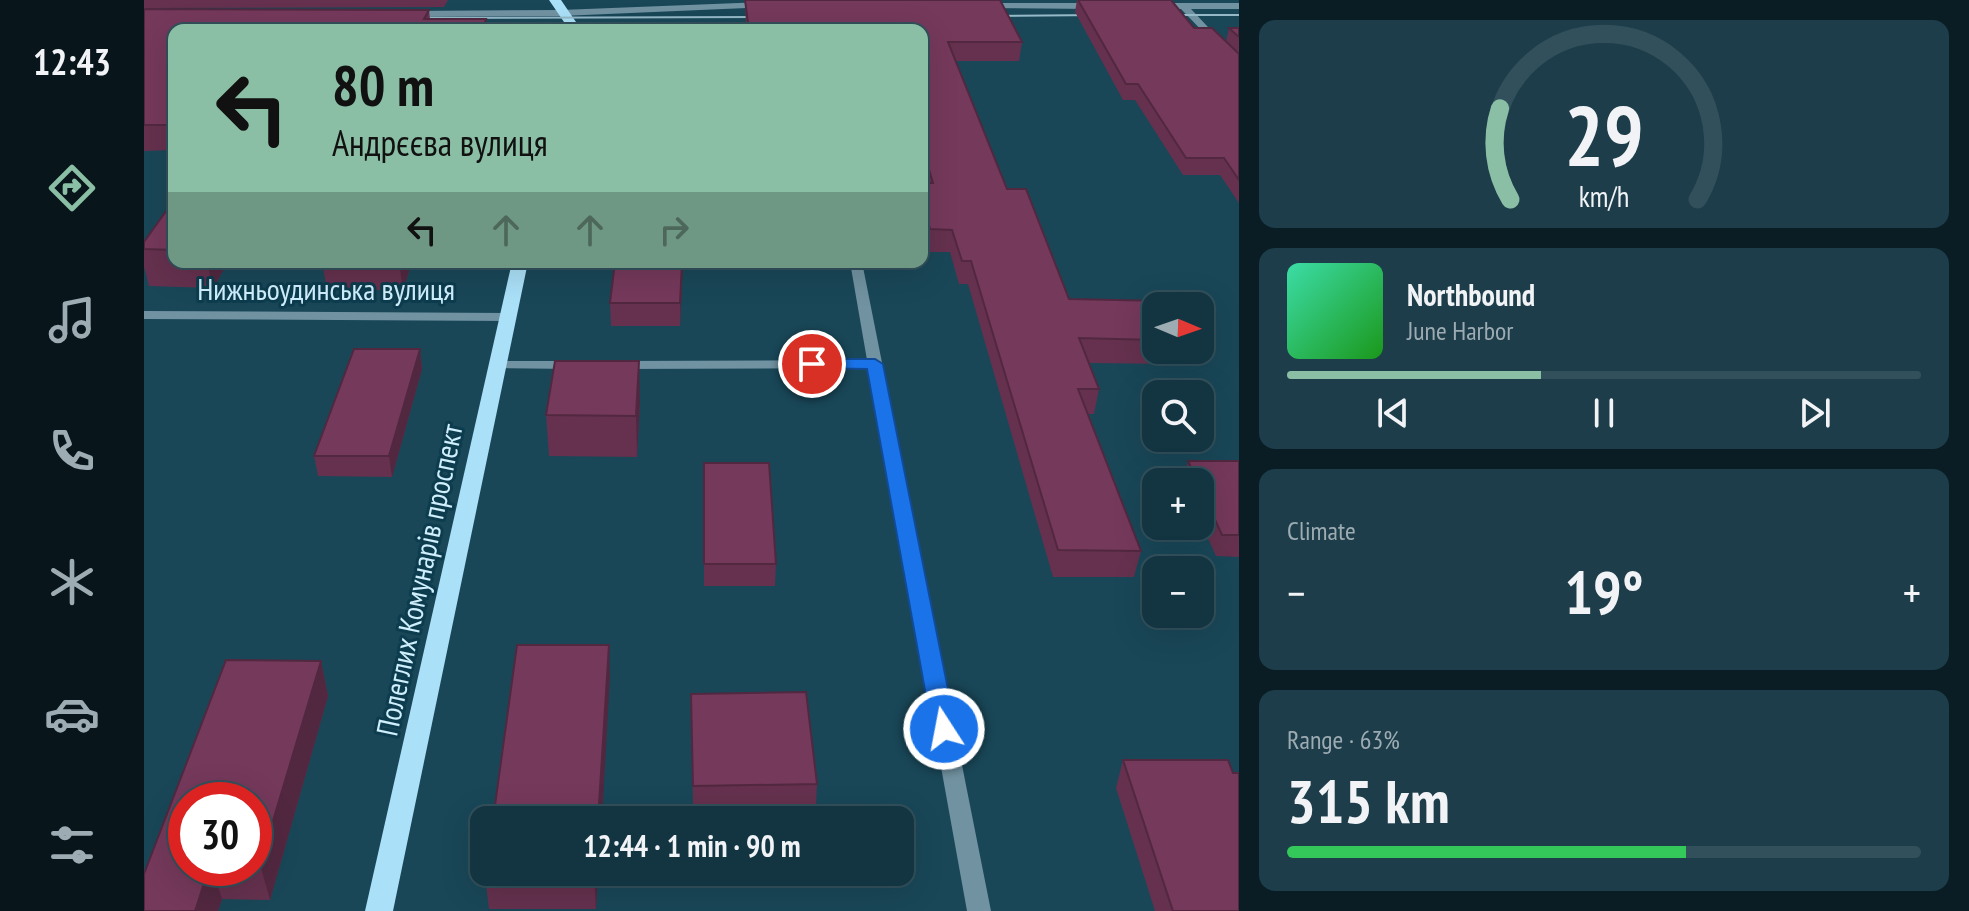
<!DOCTYPE html>
<html lang="en">
<head>
<meta charset="utf-8">
<style>
  body { margin:0; font-family:"PT Sans Narrow",sans-serif; background:#1c3d49; color:#f1f3f6; height:100vh; display:flex; flex-direction:column; font-size:30px; white-space:nowrap }
  * { box-sizing:border-box; margin:0 }
  p { font-size:26px; color:#9dabb2 }
  .icon { flex:none; width:44px; height:44px; fill:none; stroke:currentColor; stroke-width:2; stroke-linecap:round; stroke-linejoin:round }
  .map { position:relative; flex:1; overflow:hidden }
  .drawer { display:flex; flex-direction:column; gap:20px; padding:20px; background:#0a1d24; width:730px }
  .drawer>* { flex:none }
  .guide { position:absolute; left:24px; top:24px; width:760px; height:244px; border-radius:16px; box-shadow:0 8px 32px #0002,0 0 0 2px #32505b; background:#8abfa5; color:#111; overflow:hidden }
  .needle { width:52px; rotate:92deg }
  .tools { position:absolute; left:998px; top:292px; display:grid; gap:16px }
  .tools a { display:grid; place-items:center; width:72px; height:72px; border-radius:16px; background:#133542; box-shadow:0 8px 32px #0002,0 0 0 2px #32505b; font-size:40px }
  .speed { position:absolute; left:24px; top:782px; display:flex; gap:16px; font-size:40px; font-weight:700; text-align:center }
  .speed>* { display:grid; place-content:center; width:104px; height:104px; border-radius:50%; background:#133542; box-shadow:0 8px 32px #0002,0 0 0 2px #32505b; line-height:1 }
  .speed .limit { border:12px solid #d22; background:#fff; color:#111 }
  .pin { position:absolute; display:grid; place-items:center; width:68px; height:68px; color:#fff; margin:-34px; border:4px solid #fff; border-radius:50%; box-shadow:0 2px 8px #0007 }
  .me { position:absolute; width:88px; margin:-44px; rotate:349deg; stroke-linejoin:round; filter:drop-shadow(0 0 6px #0008) }
  .turn { display:flex; align-items:center; gap:28px; height:168px; padding:0 32px; font-size:36px }
  .turn .icon { width:104px; height:104px; stroke-width:2.5 }
  .turn b { display:block; font-size:56px; line-height:68px }
  .lanes { display:flex; align-items:center; height:76px; padding:0 32px; background:#0003; justify-content:center; gap:40px; direction:ltr }
  .lanes .off { opacity:.35 }
  .big { font-size:60px; font-weight:600; line-height:1.1 }
  .drawer .tile { flex:1; display:flex; flex-direction:column; justify-content:center; gap:12px; min-width:0; padding:0 28px; border-radius:16px; background:#1c3d49 }
  .drawer .dial { align-items:center; gap:0 }
  .dial svg { height:208px; overflow:visible; fill:none; stroke:#32505b; stroke-width:7; stroke-linecap:round; text-anchor:middle }
  .dial text { fill:#f1f3f6; stroke:none }
  .song { display:flex; align-items:center; gap:24px }
  .cover { width:96px; height:96px; border-radius:12px; background:linear-gradient(135deg,hsl(160 70% 55%),hsl(120 70% 35%)) }
  .played { height:8px; border-radius:4px; background:linear-gradient(90deg,#8abfa5 40%,#32505b 40%) }
  .keys { display:flex; justify-content:space-around; direction:ltr }
  .heat { display:flex; justify-content:space-between; align-items:center; font-size:44px; direction:ltr }
  .charge { height:12px; border-radius:6px; background:linear-gradient(90deg,#34c759 63%,#32505b 0) }
  .trip { position:absolute; left:326px; top:806px; width:444px; height:80px; border-radius:16px; background:#133542; box-shadow:0 8px 32px #0002,0 0 0 2px #32505b; font-weight:600; line-height:80px; text-align:center }
  main { display:flex; flex:1; min-height:0 }
  .tab-bar { display:flex; flex-direction:column; width:144px; justify-content:space-around; align-items:center; background:#08151a; color:#9dabb2 }
  .tab-bar .icon { width:56px; height:56px }
  .tab-bar .active { color:#8abfa5 }
  .tab-bar b { font-size:36px; color:#f1f3f6 }
  .map>svg:first-child { display:block }
  .lines { fill:none; stroke-linecap:round; stroke-linejoin:round }
  .street { fill:#7192a1; fill-rule:evenodd }
  .primary { fill:#aae0f8; fill-rule:evenodd }
  .tram { stroke:#95b9c7; stroke-width:2 }
  .wall { fill:#65314e; fill-rule:evenodd }
  .shaded-wall { fill:#522840 }
  .building { fill:#75395b; stroke:#522840; stroke-width:2 }
  .route { fill:#1a73e8; stroke:#114b97; stroke-width:2 }
  .labels { text-anchor:middle; stroke-width:6; stroke-linejoin:round; paint-order:stroke }
  .street-label { font-size:30px; fill:#d0effd; stroke:#0c3c4d }
</style>
</head>
<body>
<main>
<nav class="tab-bar">
<b>12:43</b>
<svg class="icon active" aria-label="directions" viewBox="0 0 24 24"><path d="M12 3l9 9-9 9-9-9zM9 14v-3h6M13 9l2 2-2 2"/></svg>
<svg class="icon" aria-label="music" viewBox="0 0 24 24"><path d="M9 18V5l10-2v13"/><circle cx="6" cy="18" r="3"/><circle cx="16" cy="16" r="3"/></svg>
<svg class="icon" aria-label="phone" viewBox="0 0 24 24"><path d="M5 4h4l2 5-3 2q2 4 5 5l2-3 5 2v4C11 20 4 13 5 4z"/></svg>
<svg class="icon" aria-label="climate" viewBox="0 0 24 24"><path d="M12 3v18M4 7l16 10M4 17L20 7"/></svg>
<svg class="icon" aria-label="car" viewBox="0 0 24 24"><path d="M5 17H2v-5l4-1 3-4h7l3 4 3 1v5h-3M9 17h6M6 11h13"/><circle cx="7" cy="17" r="2"/><circle cx="17" cy="17" r="2"/></svg>
<svg class="icon" aria-label="filters" viewBox="0 0 24 24"><path d="M4 7h16M4 17h16"/><circle cx="9" cy="7" r="2"/><circle cx="15" cy="17" r="2"/></svg>
</nav>
<div class="map">
<svg width="1095" height="911" viewBox="0 0 1095 911">
  <rect width="100%" height="100%" fill="#194758"/>
  <g class="lines">
    <g class="street">
      <polygon points="622,2 625,3 625,7 417,16 266,17 261,14 266,11 417,10"/>
      <polygon points="834,3 950,3 955,6 950,9 837,8 834,7"/>
      <polygon points="1095,3 1095,9 1047,9 1095,60 1095,69 1037,9 1013,9 1008,6 1013,3"/>
      <polygon points="319,24 427,24 432,27 427,30 322,29 319,28"/>
      <polygon points="706,262 718,262 847,911 823,911 725,368 476,369 469,365 476,361 723,360"/>
      <polygon points="0,311 364,313 371,317 364,321 0,319"/>
      <polygon points="353,361 429,361 436,365 429,369 348,368 346,365"/>
    </g>
    <g class="primary">
      <polygon points="405,0 417,0 432,22 432,30 420,30 420,22"/>
      <polygon points="368,262 384,262 249,911 221,911"/>
    </g>
    <g class="tram">
      <polyline points="1019,15 1095,15"/>
      <polyline points="843,16 955,15"/>
      <polyline points="263,18 623,17"/>
    </g>
  </g>
  <g class="wall">
    <polygon points="0,0 304,0 300,7 0,8"/>
    <polygon points="599,0 856,0 878,42 875,61 811,61 863,189 925,299 1012,306 1012,350 1034,350 1031,364 945,363 955,389 950,414 943,414 997,551 990,577 909,577 824,284 815,284 806,252 783,252 778,230 778,183 780,183 778,174 778,30 602,30 601,0"/>
    <polygon points="933,0 1027,0 1050,28 1082,42 1085,28 1095,28 1095,203 1076,175 1039,175 991,100 979,100 931,12"/>
    <polygon points="0,9 285,10 286,19 30,30 30,150 0,151"/>
    <polygon points="30,200 30,262 84,262 69,288 5,286 0,267 0,242"/>
    <polygon points="178,262 268,262 259,290 183,290"/>
    <polygon points="471,262 539,262 536,326 467,326 466,303"/>
    <polygon points="276,349 278,369 248,477 174,476 170,456"/>
    <polygon points="496,402 493,457 405,456 402,415"/>
    <polygon points="1044,461 1095,462 1095,557 1072,556 1056,521 1056,482 1039,482"/>
    <polygon points="560,463 632,564 631,586 560,586"/>
    <path d="M177,661l7,35 -58,204 -48,-1 -4,12h-74zM110,800v68h-68z"/>
    <polygon points="547,694 673,784 672,806 549,809"/>
    <polygon points="979,760 1089,773 1095,911 1011,911 972,788"/>
    <polygon points="341,872 454,872 452,909 345,909 341,877"/>
  </g>
  <g class="shaded-wall">
    <polygon points="342,19 343,30 338,30"/>
    <polygon points="63,262 84,262 69,288"/>
    <polygon points="255,262 268,262 259,290"/>
    <polygon points="538,262 539,262 536,326 536,303"/>
    <polygon points="276,349 278,369 248,477 245,456"/>
    <polygon points="495,361 496,402 493,457 492,416"/>
    <polygon points="465,645 466,676 458,820 454,820"/>
    <polygon points="177,661 184,696 126,900 116,864"/>
    <polygon points="65,868 68,868 78,899 74,911 51,911"/>
    <polygon points="450,872 454,872 452,909 450,877"/>
  </g>
  <g class="building">
    <polygon points="601,0 856,0 878,42 804,42 863,189 882,189 925,299 1018,301 1020,306 1012,306 1012,340 935,338 955,389 934,389 997,551 914,550 827,261 818,261 808,230 786,229 778,199 778,183 789,183 778,146 778,30 605,30"/>
    <polygon points="934,0 1027,0 1050,28 1068,28 1095,54 1095,180 1080,158 1042,158 994,84 982,84"/>
    <polygon points="0,9 285,10 280,19 342,19 338,30 30,30 30,125 0,125"/>
    <polygon points="541,26 541,30 529,30"/>
    <polygon points="1085,28 1095,28 1095,37"/>
    <polygon points="30,200 30,250 0,249 0,242"/>
    <polygon points="471,262 538,262 536,303 466,303"/>
    <polygon points="210,349 276,349 245,456 170,456"/>
    <polygon points="411,361 495,361 492,416 402,415"/>
    <polygon points="1044,461 1095,461 1095,535 1078,535 1056,487 1056,482 1054,482"/>
    <polygon points="560,463 625,463 632,564 560,564"/>
    <polygon points="373,645 465,645 454,820 349,820"/>
    <polygon points="82,660 177,661 116,864 110,864 110,800 42,800 42,868 65,868 51,911 0,911 0,874"/>
    <polygon points="662,692 673,784 549,786 547,694"/>
    <polygon points="979,760 1084,760 1089,773 1095,773 1095,911 1029,911"/>
    <rect x="341" y="872" width="109" height="5"/>
  </g>
  <polygon class="route" points="668,359 731,359 739,364 812,729 808,735 792,735 788,729 723,369 662,368 659,364"/>
  <g class="labels">
    <g class="street-label">
      <text x="182" y="300">Нижньоудинська вулиця</text>
      <text transform="translate(276 580) rotate(-78)" y="10">Полеглих Комунарів проспект</text>
    </g>
  </g>
</svg>
<div class="tools">
<a><svg class="needle" viewBox="-14 -14 28 28"><path d="M0-13l5 13h-10z" fill="#e53935"/><path d="M0 13l5-13h-10z" fill="#9dabb2"/></svg></a>
<a><svg class="icon" aria-label="search" viewBox="0 0 24 24"><circle cx="10" cy="10" r="6"/><path d="M15 15l6 6"/></svg></a>
<a>+</a>
<a>−</a>
</div>
<div class="speed"><div class="limit">30</div></div>
<div class="pin" style="left:668px;top:364px;background:#d93025"><svg class="icon" aria-label="arrive" viewBox="0 0 24 24"><path d="M6 21V4h12l-3 4 3 4H6"/></svg></div>
<svg class="me" style="left:800px;top:729px" viewBox="-20 -20 40 40"><circle r="17" fill="#1a73e8" stroke="#fff" stroke-width="3"/><path d="M0-11L8 9 0 5-8 9z" fill="#fff"/></svg>
<div class="trip">12:44 · 1 min · 90 m</div>
<div class="guide">
<div class="turn"><svg class="icon" aria-label="left" viewBox="0 0 24 24"><path d="M17 20v-9H6M10 6l-5 5 5 5"/></svg><div><b>80 m</b>Андрєєва вулиця</div></div>
<div class="lanes"><svg class="icon" aria-label="left" viewBox="0 0 24 24"><path d="M17 20v-9H6M10 6l-5 5 5 5"/></svg><svg class="icon off" aria-label="ahead" viewBox="0 0 24 24"><path d="M12 20V5M6 11l6-6 6 6"/></svg><svg class="icon off" aria-label="ahead" viewBox="0 0 24 24"><path d="M12 20V5M6 11l6-6 6 6"/></svg><svg class="icon off" aria-label="right" viewBox="0 0 24 24"><path d="M7 20v-9h11M14 6l5 5-5 5"/></svg></div>
</div>
</div>
<section class="drawer">
<div class="tile dial"><svg viewBox="0 0 100 80">
<path d="M14 69A42 42 0 1 1 86 69"/>
<path d="M14 69A42 42 0 0 1 10 34" stroke="#8abfa5"/>
<text x="50" y="56" font-size="32" font-weight="700">29</text>
<text x="50" y="72" font-size="11">km/h</text>
</svg></div>
<div class="tile">
<div class="song"><i class="cover"></i><div><b>Northbound</b><p>June Harbor</p></div></div>
<div class="played"></div>
<div class="keys"><svg class="icon" aria-label="previous" viewBox="0 0 24 24"><path d="M18 5L8 12l10 7zM5 5v14"/></svg><svg class="icon" aria-label="pause" viewBox="0 0 24 24"><path d="M8 5v14M16 5v14"/></svg><svg class="icon" aria-label="next" viewBox="0 0 24 24"><path d="M6 5l10 7-10 7zM19 5v14"/></svg></div>
</div>
<div class="tile"><p>Climate</p>
<div class="heat"><a>−</a><b class="big">19°</b><a>+</a></div>
</div>
<div class="tile"><p>Range · 63%</p><b class="big">315 km</b><div class="charge"></div></div>
</section>
</main>
</body>
</html>
